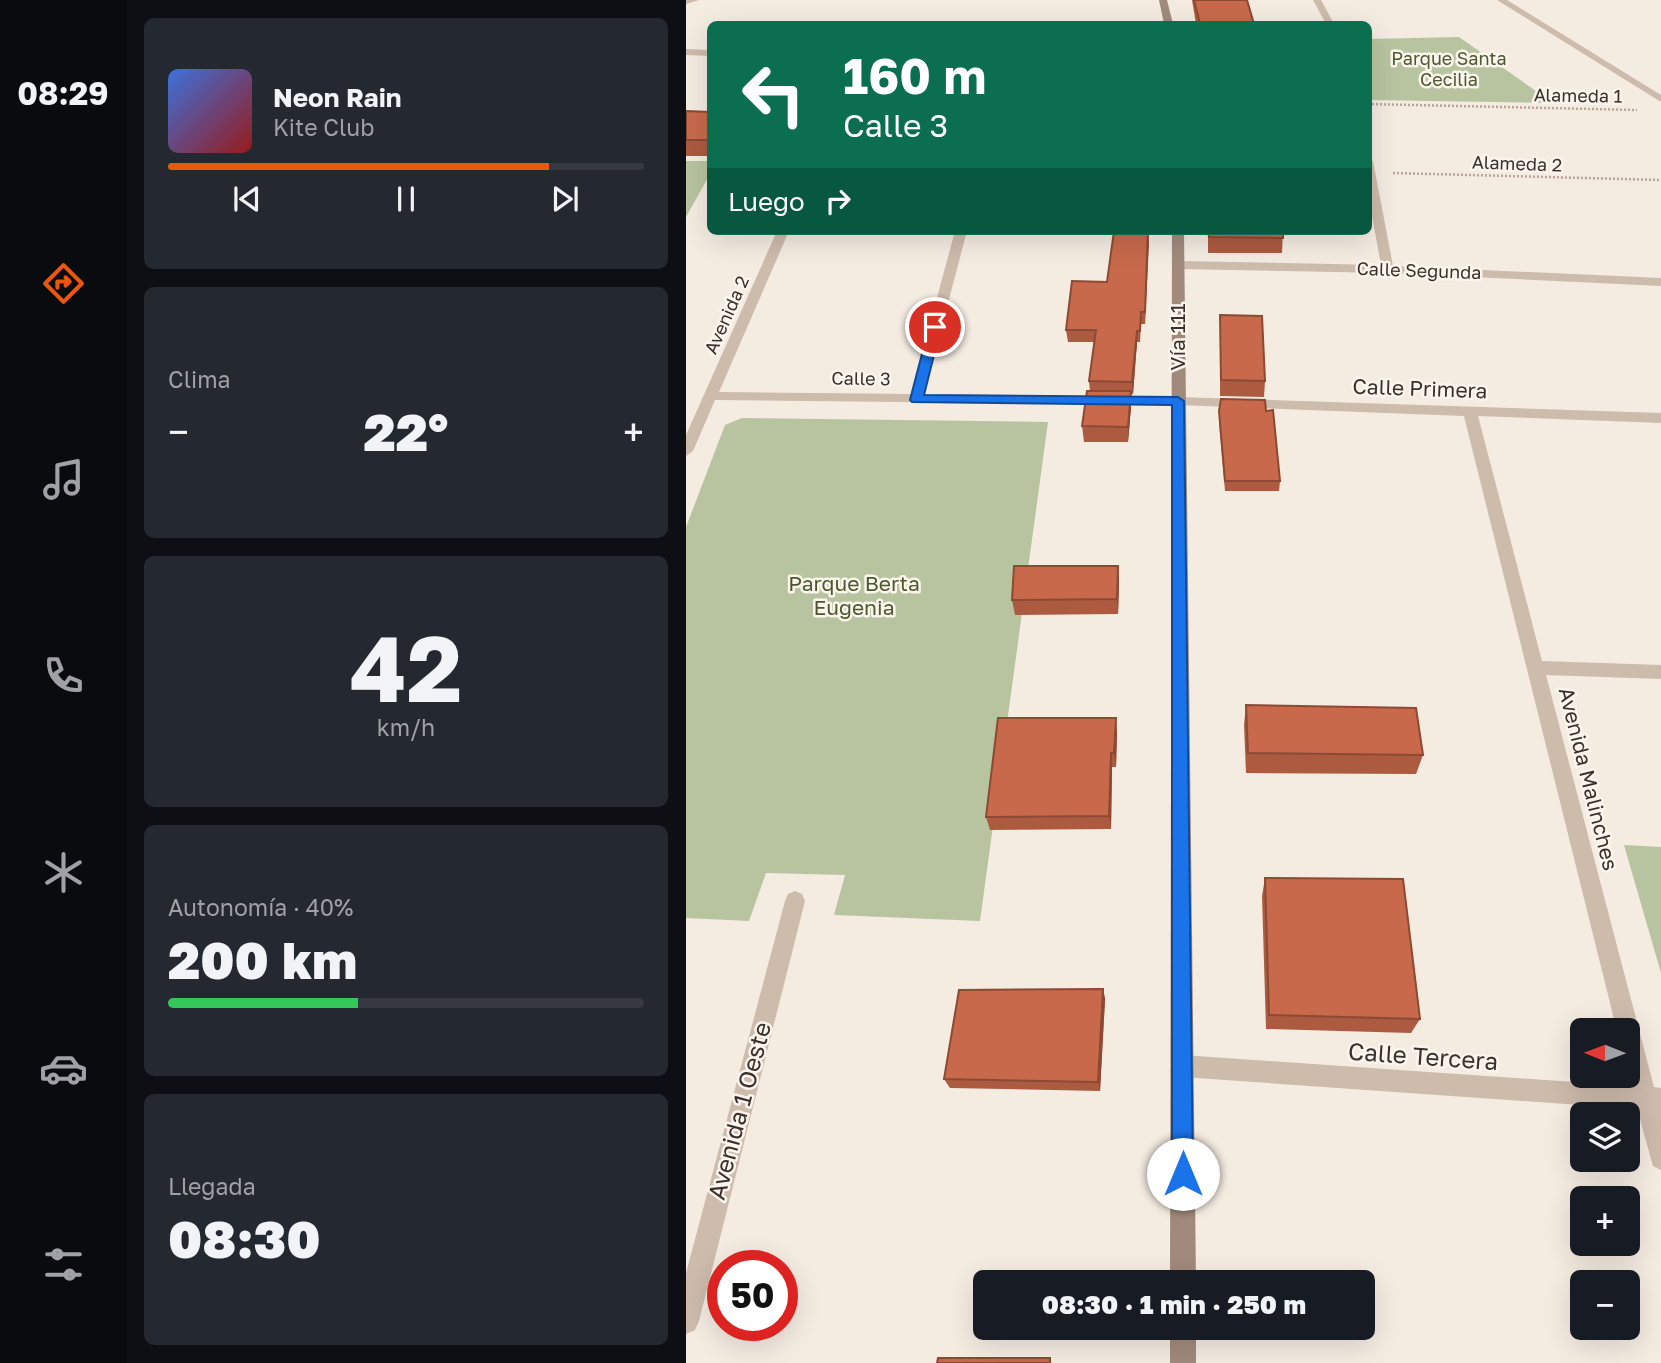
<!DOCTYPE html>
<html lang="es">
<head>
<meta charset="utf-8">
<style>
  body { margin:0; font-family:"Golos Text",sans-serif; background:#242831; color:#f1f3f6; height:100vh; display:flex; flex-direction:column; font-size:26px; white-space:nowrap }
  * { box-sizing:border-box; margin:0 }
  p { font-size:23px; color:#9ea1a6 }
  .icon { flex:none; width:38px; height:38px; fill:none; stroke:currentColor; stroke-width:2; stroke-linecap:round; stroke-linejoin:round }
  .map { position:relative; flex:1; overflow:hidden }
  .side { display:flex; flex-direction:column; gap:18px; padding:18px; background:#0d0f14; width:560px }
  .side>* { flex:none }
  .top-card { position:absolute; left:21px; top:21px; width:665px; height:214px; border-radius:10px; box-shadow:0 7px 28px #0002; background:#0b6e4f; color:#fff; overflow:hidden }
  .needle { width:46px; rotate:271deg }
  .tools { position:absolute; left:884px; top:1018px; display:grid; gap:14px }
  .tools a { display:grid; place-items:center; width:70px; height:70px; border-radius:10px; background:#171b24; box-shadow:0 7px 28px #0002; font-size:35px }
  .speed { position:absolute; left:21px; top:1250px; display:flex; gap:14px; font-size:35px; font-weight:700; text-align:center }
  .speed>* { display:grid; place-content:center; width:91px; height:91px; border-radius:50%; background:#171b24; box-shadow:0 7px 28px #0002; line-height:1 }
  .speed .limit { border:10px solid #d22; background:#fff; color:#111 }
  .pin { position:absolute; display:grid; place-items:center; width:60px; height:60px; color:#fff; margin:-30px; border:4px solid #fff; border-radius:50%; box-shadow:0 2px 7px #0007 }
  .me { position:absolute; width:77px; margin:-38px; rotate:0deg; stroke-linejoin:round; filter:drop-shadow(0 0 5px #0008) }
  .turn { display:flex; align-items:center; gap:24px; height:147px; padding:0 21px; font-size:32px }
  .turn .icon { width:91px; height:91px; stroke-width:2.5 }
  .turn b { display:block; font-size:49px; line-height:60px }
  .then { display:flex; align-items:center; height:66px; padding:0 21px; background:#0003; gap:14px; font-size:26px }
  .big { font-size:52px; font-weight:800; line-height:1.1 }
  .side .tile { flex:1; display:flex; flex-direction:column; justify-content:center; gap:10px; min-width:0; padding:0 24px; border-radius:10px; background:#242831 }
  .side .dial { align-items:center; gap:0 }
  .dial b { font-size:91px; line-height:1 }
  .song { display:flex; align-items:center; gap:21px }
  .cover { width:84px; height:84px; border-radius:10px; background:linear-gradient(135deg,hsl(220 70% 55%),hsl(0 70% 35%)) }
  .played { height:7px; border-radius:4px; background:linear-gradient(90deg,#ea580c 80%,#363941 80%) }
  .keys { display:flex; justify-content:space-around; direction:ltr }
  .heat { display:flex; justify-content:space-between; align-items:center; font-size:38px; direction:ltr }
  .charge { height:10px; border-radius:5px; background:linear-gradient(90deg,#34c759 40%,#363941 0) }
  .trip { position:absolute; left:287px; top:1270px; width:402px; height:70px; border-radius:10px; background:#171b24; box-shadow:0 7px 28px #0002; font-weight:800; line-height:70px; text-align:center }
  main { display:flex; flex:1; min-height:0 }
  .tab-bar { display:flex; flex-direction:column; width:126px; justify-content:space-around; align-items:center; background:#090b0e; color:#9ea1a6 }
  .tab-bar .icon { width:49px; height:49px }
  .tab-bar .current { color:#ea580c }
  .tab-bar b { font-size:32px; color:#f1f3f6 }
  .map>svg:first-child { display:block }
  .green { fill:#b8c4a0 }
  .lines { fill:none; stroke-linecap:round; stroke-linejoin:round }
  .path { stroke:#b9a596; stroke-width:2.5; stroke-dasharray:2 2; stroke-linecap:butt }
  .street { fill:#cdbbac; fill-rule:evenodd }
  .secondary { fill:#a18a7d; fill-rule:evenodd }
  .wall { fill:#ac5a40 }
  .shaded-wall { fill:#8c4a34 }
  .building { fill:#c8694b; stroke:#8c4a34; stroke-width:2 }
  .route { fill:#1a73e8; stroke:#114b97; stroke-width:2 }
  .labels { text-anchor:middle; stroke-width:5; stroke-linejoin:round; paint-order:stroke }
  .far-park-label { font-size:18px; fill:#4a5a2e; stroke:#fbf5ee }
  .far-street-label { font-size:18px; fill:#3b302b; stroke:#fbf5ee }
  .street-label { font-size:21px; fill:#3b302b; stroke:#fbf5ee }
  .park-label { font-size:21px; fill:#4a5a2e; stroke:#fbf5ee }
  .near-street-label { font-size:24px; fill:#3b302b; stroke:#fbf5ee }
</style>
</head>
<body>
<main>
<nav class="tab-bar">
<b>08:29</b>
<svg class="icon current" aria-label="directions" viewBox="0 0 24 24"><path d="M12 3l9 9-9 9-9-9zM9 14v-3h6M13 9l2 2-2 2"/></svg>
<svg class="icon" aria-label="music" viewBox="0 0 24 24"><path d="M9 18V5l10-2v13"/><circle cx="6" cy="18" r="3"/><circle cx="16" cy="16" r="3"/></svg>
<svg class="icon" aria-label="phone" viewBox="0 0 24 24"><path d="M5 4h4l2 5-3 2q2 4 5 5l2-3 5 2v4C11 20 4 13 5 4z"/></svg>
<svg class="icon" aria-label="climate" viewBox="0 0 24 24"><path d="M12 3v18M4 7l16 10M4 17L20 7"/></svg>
<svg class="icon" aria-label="car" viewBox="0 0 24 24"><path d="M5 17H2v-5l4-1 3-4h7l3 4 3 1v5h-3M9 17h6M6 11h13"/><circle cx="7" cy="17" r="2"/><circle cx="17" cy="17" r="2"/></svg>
<svg class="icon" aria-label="filters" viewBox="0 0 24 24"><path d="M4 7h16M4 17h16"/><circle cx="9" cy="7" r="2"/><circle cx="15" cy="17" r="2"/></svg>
</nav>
<section class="side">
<div class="tile">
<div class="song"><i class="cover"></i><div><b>Neon Rain</b><p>Kite Club</p></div></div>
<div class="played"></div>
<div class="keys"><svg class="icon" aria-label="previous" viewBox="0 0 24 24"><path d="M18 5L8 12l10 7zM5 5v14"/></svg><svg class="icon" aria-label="pause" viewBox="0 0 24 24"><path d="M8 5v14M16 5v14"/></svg><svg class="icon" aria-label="next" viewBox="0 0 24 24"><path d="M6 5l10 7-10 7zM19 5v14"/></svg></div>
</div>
<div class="tile"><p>Clima</p>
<div class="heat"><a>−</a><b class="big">22°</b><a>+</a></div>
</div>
<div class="tile dial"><b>42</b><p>km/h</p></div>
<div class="tile"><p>Autonomía · 40%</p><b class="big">200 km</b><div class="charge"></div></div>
<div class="tile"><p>Llegada</p><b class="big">08:30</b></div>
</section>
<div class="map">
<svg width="975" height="1363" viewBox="0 0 975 1363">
  <rect width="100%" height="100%" fill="#f4ebe1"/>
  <g class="green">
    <polygon points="773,37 867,103 683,100 683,39"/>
    <polygon points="0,161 24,161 24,174 0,217"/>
    <polygon points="56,418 362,422 294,921 148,915 159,875 80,873 63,921 0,918 0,527 39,425"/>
    <polygon points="938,845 975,847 975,973"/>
  </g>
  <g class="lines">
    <g class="path">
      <polyline points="682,104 951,110"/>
      <polyline points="707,173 975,180"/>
    </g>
    <g class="street">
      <polygon points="0,0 13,0 0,4"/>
      <polygon points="627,0 635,0 648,24 640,24"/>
      <polygon points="811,0 821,0 975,95 975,102"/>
      <polygon points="0,49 24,50 24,56 0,55"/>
      <polygon points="682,158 687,161 707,266 975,278 975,286 702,273 492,269 486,265 492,261 695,265 682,194"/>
      <polygon points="91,231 103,231 33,392 225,394 269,231 281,231 238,394 492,397 975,413 975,423 792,416 856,661 975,665 975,679 860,675 968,1087 975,1088 975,1170 967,1166 951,1109 496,1077 488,1074 485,1066 488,1058 496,1055 945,1086 942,1071 942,1031 931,1031 778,416 492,405 29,400 7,451 0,456 0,435"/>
      <polygon points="109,891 116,894 119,901 13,1321 9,1330 0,1334 0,1273 99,901 102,894"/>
    </g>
    <g class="secondary">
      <polygon points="473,0 481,0 487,24 478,24"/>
      <polygon points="486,231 498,231 510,1283 484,1283"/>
      <rect x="484" y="1328" width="26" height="35"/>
    </g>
  </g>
  <g class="wall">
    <polygon points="506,0 561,0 568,24 510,24"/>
    <polygon points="0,111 24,112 24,156 0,156"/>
    <polygon points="462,231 459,324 455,324 454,342 451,342 447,394 445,394 445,407 442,442 398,442 396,426 404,391 403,381 408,342 382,342 380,330"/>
    <polygon points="522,231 597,231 596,253 522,253"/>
    <polygon points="534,315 579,381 578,397 534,396"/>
    <polygon points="533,411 580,411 594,481 593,491 539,491 533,422"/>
    <polygon points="432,566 433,582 432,614 329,615 326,600"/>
    <polygon points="560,705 737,755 730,774 560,773 558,725"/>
    <polygon points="431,732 430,767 426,767 425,829 304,830 300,817"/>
    <polygon points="579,878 734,1019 725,1033 580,1029 576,896"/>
    <polygon points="417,989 419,999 414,1091 264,1088 258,1079"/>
  </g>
  <g class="shaded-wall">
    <polygon points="462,231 463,243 459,324 459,312"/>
    <polygon points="451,331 451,342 447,394 446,382"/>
    <polygon points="445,391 445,407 442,442 442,427"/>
    <polygon points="432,566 433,582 432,614 431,599"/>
    <polygon points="430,718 431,732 430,767 428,753"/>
    <polygon points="425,753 426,767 425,829 423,816"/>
    <polygon points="417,989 419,999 414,1091 412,1082"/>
  </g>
  <g class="building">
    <polygon points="508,0 561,0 568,24 514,24"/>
    <polygon points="0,111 24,112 24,140 0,140"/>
    <polygon points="428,231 462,231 459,312 455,312 454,331 451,331 446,382 403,381 410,330 380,330 386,281 421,282"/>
    <polygon points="522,231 597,231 597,238 523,237"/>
    <polygon points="534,315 576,316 579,381 535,380"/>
    <polygon points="401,391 445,391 442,427 396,426"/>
    <polygon points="535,399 579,400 580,411 587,410 594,481 539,481 533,411"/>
    <polygon points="328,566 432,566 431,599 326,600"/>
    <polygon points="560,705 730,708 737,755 562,753"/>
    <polygon points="312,718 430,718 428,753 425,753 423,816 300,817"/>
    <polygon points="579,878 717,879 734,1019 583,1015"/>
    <polygon points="417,989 412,1082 258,1079 273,990"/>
    <polygon points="252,1358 364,1358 364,1363 251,1363"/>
  </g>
  <polygon class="route" points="249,324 255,327 238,395 492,397 498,401 507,1174 504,1182 497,1185 489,1182 486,1174 486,405 226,402 224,400 243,327"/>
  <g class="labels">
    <g class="far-park-label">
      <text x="763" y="65">Parque Santa<tspan x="763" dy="21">Cecilia</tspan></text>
    </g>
    <g class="far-street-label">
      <text transform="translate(892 96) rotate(1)" y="6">Alameda 1</text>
      <text transform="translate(831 164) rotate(2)" y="6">Alameda 2</text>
      <text transform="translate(733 271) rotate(2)" y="6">Calle Segunda</text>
      <text transform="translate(41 315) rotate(-66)" y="6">Avenida 2</text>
      <text transform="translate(175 379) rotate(1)" y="6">Calle 3</text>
    </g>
    <g class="street-label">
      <text transform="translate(492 337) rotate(-90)" y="7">Vía 111</text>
      <text transform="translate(734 389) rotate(2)" y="7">Calle Primera</text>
      <text transform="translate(902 779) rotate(76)" y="7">Avenida Malinches</text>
    </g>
    <g class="park-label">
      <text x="168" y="591">Parque Berta<tspan x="168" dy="24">Eugenia</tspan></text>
    </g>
    <g class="near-street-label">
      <text transform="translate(737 1057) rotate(4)" y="8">Calle Tercera</text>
      <text transform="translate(54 1111) rotate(-75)" y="8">Avenida 1 Oeste</text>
    </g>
  </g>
</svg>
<div class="tools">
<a><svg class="needle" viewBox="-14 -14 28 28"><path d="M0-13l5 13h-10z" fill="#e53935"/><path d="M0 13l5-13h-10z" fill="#9ea1a6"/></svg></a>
<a><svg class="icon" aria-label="layers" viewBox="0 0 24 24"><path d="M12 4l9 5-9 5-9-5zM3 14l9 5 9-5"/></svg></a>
<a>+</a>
<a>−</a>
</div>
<div class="speed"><div class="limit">50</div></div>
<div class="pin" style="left:249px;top:327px;background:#d93025"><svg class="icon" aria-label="arrive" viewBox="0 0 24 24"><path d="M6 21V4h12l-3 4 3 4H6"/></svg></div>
<svg class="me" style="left:497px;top:1174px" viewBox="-20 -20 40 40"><circle r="19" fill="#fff"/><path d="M0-13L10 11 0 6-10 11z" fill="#1a73e8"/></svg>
<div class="trip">08:30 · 1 min · 250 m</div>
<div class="top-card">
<div class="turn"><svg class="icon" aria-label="left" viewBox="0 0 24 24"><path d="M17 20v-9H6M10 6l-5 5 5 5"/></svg><div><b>160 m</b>Calle 3</div></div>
<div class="then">Luego<svg class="icon" aria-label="right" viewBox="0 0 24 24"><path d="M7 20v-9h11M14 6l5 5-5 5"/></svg></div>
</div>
</div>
</main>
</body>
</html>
